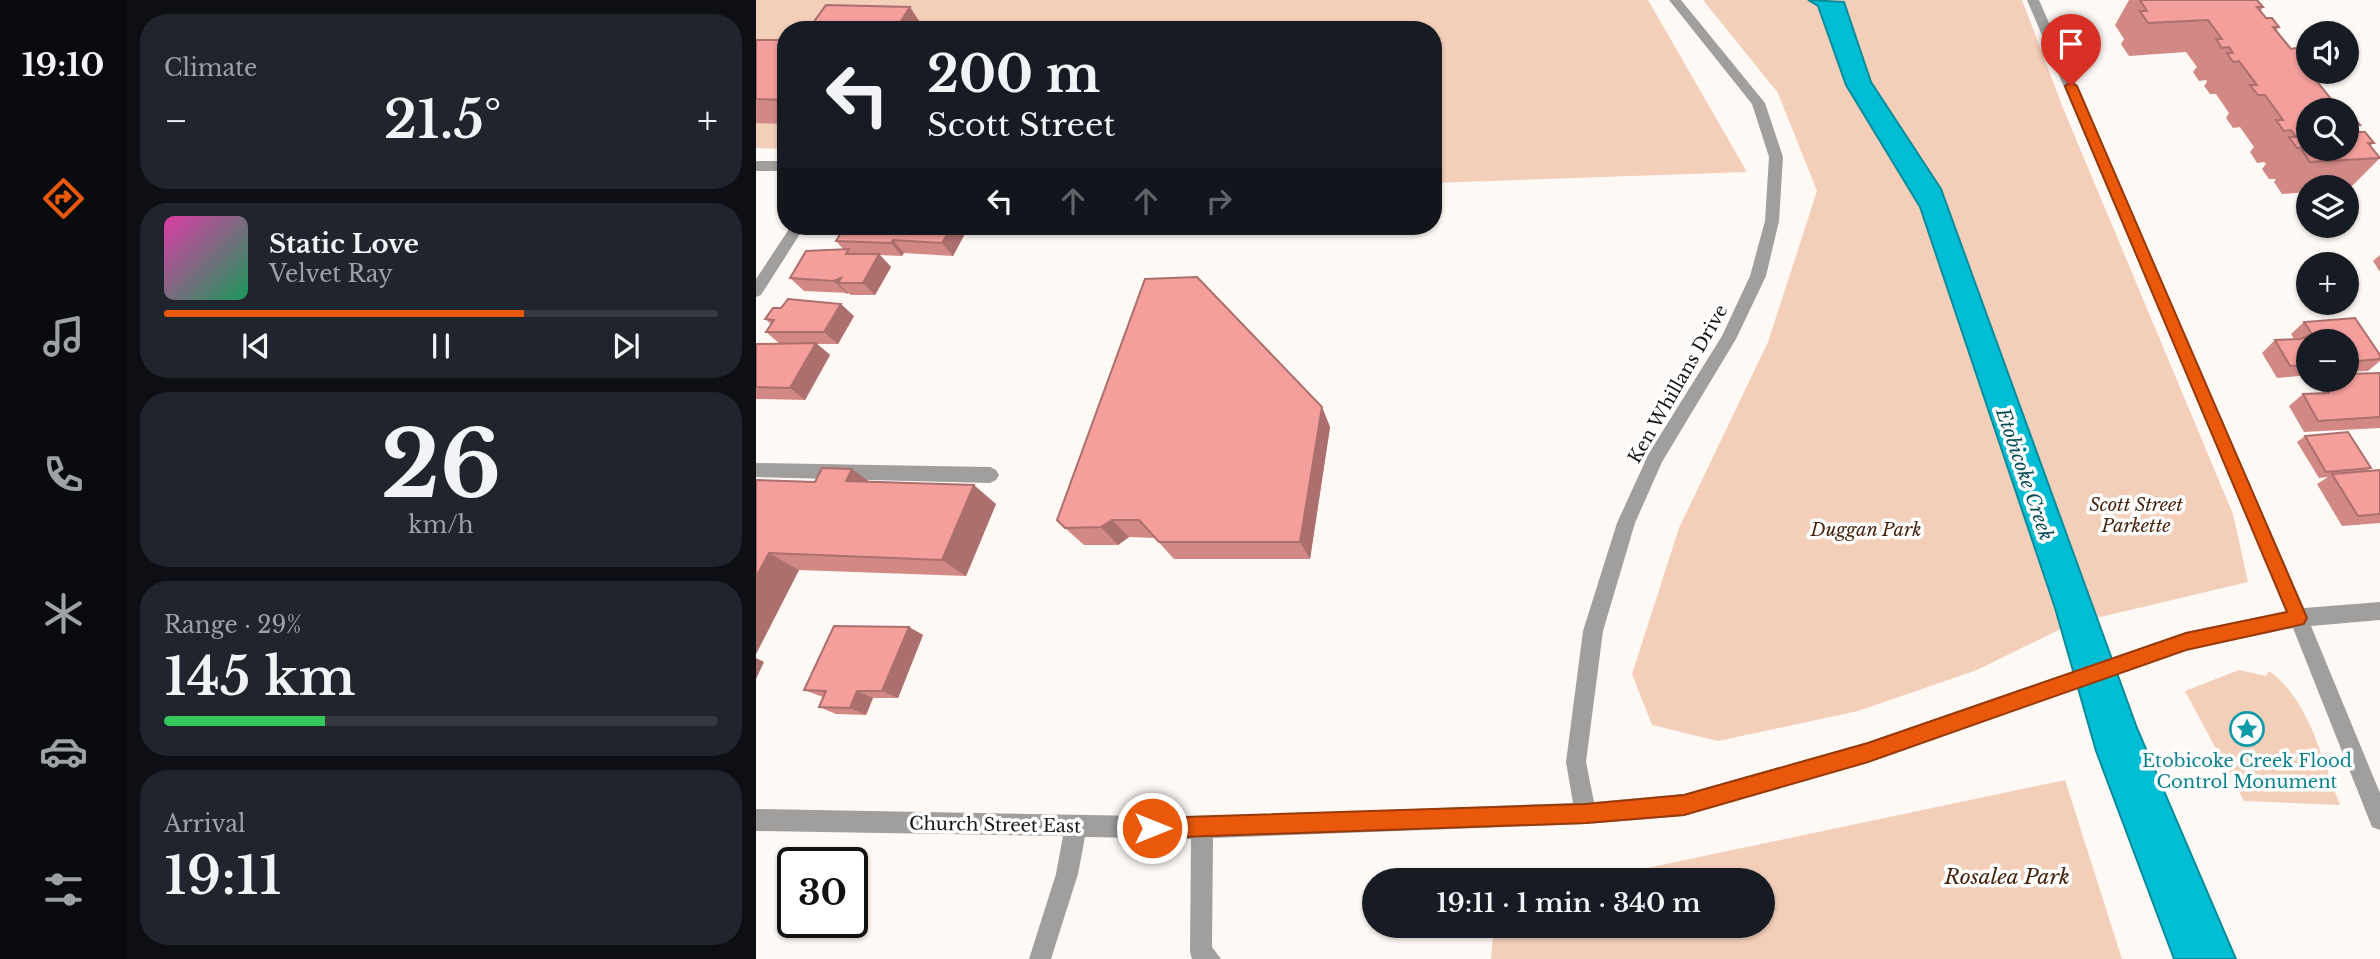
<!DOCTYPE html>
<html lang="en">
<head>
<meta charset="utf-8">
<style>
  body { margin:0; font-family:"Libre Baskerville",serif; background:#20242c; color:#f1f3f6; height:100vh; display:flex; flex-direction:column; font-size:26px; white-space:nowrap }
  * { box-sizing:border-box; margin:0 }
  p { font-size:23px; color:#9ea1a6 }
  .icon { flex:none; width:38px; height:38px; fill:none; stroke:currentColor; stroke-width:2; stroke-linecap:round; stroke-linejoin:round }
  .map { position:relative; flex:1; overflow:hidden }
  .drawer { display:flex; flex-direction:column; gap:14px; padding:14px; background:#0d0f14; width:630px }
  .drawer>* { flex:none }
  .top-card { position:absolute; left:21px; top:21px; width:665px; height:214px; border-radius:28px; box-shadow:0 2px 5px #0004; background:#171b24; color:#f1f3f6; overflow:hidden }
  .controls { position:absolute; left:1540px; top:21px; display:grid; gap:14px }
  .controls a { display:grid; place-items:center; width:63px; height:63px; border-radius:50%; background:#171b24; box-shadow:0 2px 5px #0004; font-size:35px }
  .speed { position:absolute; left:21px; top:847px; display:flex; gap:14px; font-size:35px; font-weight:700; text-align:center }
  .speed>* { display:grid; place-content:center; width:91px; height:91px; border-radius:50%; background:#171b24; box-shadow:0 2px 5px #0004; line-height:1 }
  .speed .limit { border:4px solid #111; border-radius:10px; background:#fff; color:#111 }
  .pin { position:absolute; display:grid; place-items:center; width:60px; height:60px; color:#fff; margin:-72px -30px; border-radius:50% 50% 50% 0; rotate:-45deg; box-shadow:0 0 7px #0007 }
  .pin .icon { rotate:45deg }
  .me { position:absolute; width:77px; margin:-38px; rotate:90deg; stroke-linejoin:round; filter:drop-shadow(0 0 5px #0008) }
  .turn { display:flex; align-items:center; gap:24px; height:147px; padding:0 35px; font-size:32px }
  .turn .icon { width:91px; height:91px; stroke-width:2.5 }
  .turn b { display:block; font-size:49px; line-height:60px }
  .lanes { display:flex; align-items:center; height:66px; padding:0 35px; background:#0003; justify-content:center; gap:35px; direction:ltr }
  .lanes .off { opacity:.35 }
  .big { font-size:52px; font-weight:600; line-height:1.1 }
  .drawer .widget { flex:1; display:flex; flex-direction:column; justify-content:center; gap:10px; min-width:0; padding:0 24px; border-radius:28px; background:#20242c }
  .drawer .dial { align-items:center; gap:0 }
  .dial b { font-size:91px; line-height:1 }
  .song { display:flex; align-items:center; gap:21px }
  .cover { width:84px; height:84px; border-radius:10px; background:linear-gradient(135deg,hsl(320 70% 55%),hsl(150 70% 35%)) }
  .played { height:7px; border-radius:4px; background:linear-gradient(90deg,#ea580c 65%,#363941 65%) }
  .keys { display:flex; justify-content:space-around; direction:ltr }
  .heat { display:flex; justify-content:space-between; align-items:center; font-size:38px; direction:ltr }
  .charge { height:10px; border-radius:5px; background:linear-gradient(90deg,#34c759 29%,#363941 0) }
  .trip { position:absolute; left:606px; top:868px; width:413px; height:70px; border-radius:35px; background:#171b24; box-shadow:0 2px 5px #0004; font-weight:600; line-height:70px; text-align:center }
  main { display:flex; flex:1; min-height:0 }
  .menu { display:flex; flex-direction:column; width:126px; justify-content:space-around; align-items:center; background:#090b0e; color:#9ea1a6 }
  .menu .icon { width:49px; height:49px }
  .menu .active { color:#ea580c }
  .menu b { font-size:32px; color:#f1f3f6 }
  .map>svg:first-child { display:block }
  .green { fill:#f3cfba }
  .water { fill:#01bed4; stroke:#088c9b; stroke-width:2 }
  .lines { fill:none; stroke-linecap:round; stroke-linejoin:round }
  .minor { fill:#a09f9d; fill-rule:evenodd }
  .wall { fill:#d28986 }
  .shaded-wall { fill:#ab6f6d }
  .building { fill:#f49f9c; stroke:#ab6f6d; stroke-width:2 }
  .route { fill:#ea580c; stroke:#983908; stroke-width:2 }
  .labels { text-anchor:middle; stroke-width:7; stroke-linejoin:round; paint-order:stroke }
  .street-label { font-size:18px; fill:#191716; stroke:#fff }
  .park-label { font-size:18px; font-style:italic; fill:#46240d; stroke:#fff }
  .culture-label { font-size:18px; fill:#0d838f; stroke:#fff }
  .water-label { font-size:19px; font-style:italic; fill:#074b54; stroke:#fff }
  .near-park-label { font-size:21px; font-style:italic; fill:#46240d; stroke:#fff }
</style>
</head>
<body>
<main>
<nav class="menu">
<b>19:10</b>
<svg class="icon active" aria-label="directions" viewBox="0 0 24 24"><path d="M12 3l9 9-9 9-9-9zM9 14v-3h6M13 9l2 2-2 2"/></svg>
<svg class="icon" aria-label="music" viewBox="0 0 24 24"><path d="M9 18V5l10-2v13"/><circle cx="6" cy="18" r="3"/><circle cx="16" cy="16" r="3"/></svg>
<svg class="icon" aria-label="phone" viewBox="0 0 24 24"><path d="M5 4h4l2 5-3 2q2 4 5 5l2-3 5 2v4C11 20 4 13 5 4z"/></svg>
<svg class="icon" aria-label="climate" viewBox="0 0 24 24"><path d="M12 3v18M4 7l16 10M4 17L20 7"/></svg>
<svg class="icon" aria-label="car" viewBox="0 0 24 24"><path d="M5 17H2v-5l4-1 3-4h7l3 4 3 1v5h-3M9 17h6M6 11h13"/><circle cx="7" cy="17" r="2"/><circle cx="17" cy="17" r="2"/></svg>
<svg class="icon" aria-label="filters" viewBox="0 0 24 24"><path d="M4 7h16M4 17h16"/><circle cx="9" cy="7" r="2"/><circle cx="15" cy="17" r="2"/></svg>
</nav>
<section class="drawer">
<div class="widget"><p>Climate</p>
<div class="heat"><a>−</a><b class="big">21.5°</b><a>+</a></div>
</div>
<div class="widget">
<div class="song"><i class="cover"></i><div><b>Static Love</b><p>Velvet Ray</p></div></div>
<div class="played"></div>
<div class="keys"><svg class="icon" aria-label="previous" viewBox="0 0 24 24"><path d="M18 5L8 12l10 7zM5 5v14"/></svg><svg class="icon" aria-label="pause" viewBox="0 0 24 24"><path d="M8 5v14M16 5v14"/></svg><svg class="icon" aria-label="next" viewBox="0 0 24 24"><path d="M6 5l10 7-10 7zM19 5v14"/></svg></div>
</div>
<div class="widget dial"><b>26</b><p>km/h</p></div>
<div class="widget"><p>Range · 29%</p><b class="big">145 km</b><div class="charge"></div></div>
<div class="widget"><p>Arrival</p><b class="big">19:11</b></div>
</section>
<div class="map">
<svg width="1624" height="959" viewBox="0 0 1624 959">
  <rect width="100%" height="100%" fill="#fff9f5"/>
  <g class="green">
    <polygon points="0,0 892,0 991,172 677,183 677,30 30,30 30,149 0,148"/>
    <polygon points="947,0 1266,0 1307,108 1477,514 1492,582 1315,624 1221,670 1102,711 962,741 896,725 876,674 923,528 1012,342 1061,191 1022,93"/>
    <path d="M1483,670l27,6 3,-5c41,29 53,90 71,134l-96,-4 -59,-110z"/>
    <polygon points="1309,780 1366,959 735,959 738,926 1006,926 1006,880 834,880"/>
  </g>
  <polygon class="water" points="1052,0 1088,2 1115,82 1185,189 1381,728 1480,959 1418,959 1340,751 1299,608 1164,207 1090,85 1062,6"/>
  <g class="lines">
    <g class="minor">
      <polygon points="913,0 925,0 1009,103 1027,157 1023,221 1010,276 980,339 906,462 879,523 847,631 830,762 838,802 928,794 1112,742 1430,632 1531,611 1271,0 1283,0 1548,608 1624,602 1624,620 1555,626 1624,793 1624,830 1616,827 1537,628 1430,650 1112,762 928,816 830,824 457,838 456,947 465,959 436,959 434,952 435,839 329,837 322,874 295,959 273,959 300,874 307,836 0,831 0,809 446,817 817,803 810,762 827,631 861,523 893,453 966,336 994,276 1009,221 1013,157 996,104"/>
      <rect x="0" y="161" width="30" height="10"/>
      <polygon points="35,226 49,226 5,295 0,297 0,279"/>
      <polygon points="0,463 234,467 240,470 243,475 240,480 234,483 0,477"/>
    </g>
  </g>
  <g class="wall">
    <polygon points="1373,0 1501,0 1507,7 1504,12 1510,18 1523,27 1520,31 1535,49 1547,57 1544,61 1552,110 1591,115 1604,125 1600,129 1603,132 1618,143 1614,146 1624,158 1593,189 1591,190 1591,187 1552,187 1552,192 1526,194 1518,182 1520,179 1513,179 1506,169 1510,164 1508,162 1501,163 1494,152 1498,147 1484,127 1477,128 1470,118 1473,113 1460,94 1454,94 1448,86 1451,82 1450,80 1443,81 1437,72 1441,67 1430,52 1373,56 1365,44 1368,39 1359,25"/>
    <polygon points="0,40 30,40 30,124 0,123"/>
    <polygon points="213,226 197,256 148,253 146,256 124,255 135,267 119,295 95,295 92,293 48,291 34,278 88,250 80,241"/>
    <polygon points="1624,255 1624,272 1617,261"/>
    <polygon points="98,316 82,344 61,344 74,355 49,400 0,399 0,344 24,344 10,332 15,324 9,319"/>
    <polygon points="1548,322 1624,355 1624,361 1612,371 1591,372 1591,341 1552,341 1552,375 1521,378 1506,353 1519,340 1538,339 1535,334"/>
    <polygon points="1624,373 1624,428 1548,432 1533,406 1547,394 1567,393 1563,387 1572,380 1591,380"/>
    <polygon points="566,407 574,427 554,559 418,559 399,538 373,537 362,545 328,545 309,528"/>
    <polygon points="1549,436 1615,468 1611,471 1624,470 1624,523 1586,526 1561,484 1572,477 1563,478 1541,442"/>
    <polygon points="0,480 59,482 113,482 240,504 210,576 43,570 0,654"/>
    <polygon points="153,627 167,635 142,698 117,698 110,715 80,714 63,707 67,697 48,690"/>
  </g>
  <g class="shaded-wall">
    <polygon points="154,7 169,30 139,30"/>
    <polygon points="196,226 213,226 197,256 186,243"/>
    <polygon points="137,240 148,253 146,256 135,243"/>
    <polygon points="123,254 135,267 119,295 107,283"/>
    <polygon points="85,278 82,283 92,293 91,294 78,281"/>
    <polygon points="85,304 98,316 82,344 68,332"/>
    <polygon points="60,343 74,355 49,400 34,388"/>
    <polygon points="566,407 574,427 554,559 544,542"/>
    <polygon points="96,469 122,488 90,481"/>
    <polygon points="218,485 240,504 210,576 186,560"/>
    <polygon points="356,520 373,537 362,545 345,527"/>
    <polygon points="13,553 43,570 0,654 0,577"/>
    <polygon points="153,627 167,635 142,698 126,691"/>
    <polygon points="0,658 8,662 0,679"/>
    <polygon points="101,691 117,698 110,715 94,708"/>
  </g>
  <g class="building">
    <polygon points="1384,0 1501,0 1507,7 1501,7 1510,18 1516,18 1523,27 1517,27 1535,49 1540,48 1547,57 1542,58 1584,110 1552,110 1552,149 1591,149 1591,115 1596,115 1604,125 1597,125 1603,132 1609,132 1618,143 1612,143 1624,158 1554,162 1546,150 1550,150 1548,147 1541,148 1533,137 1540,137 1535,130 1528,131 1520,120 1527,120 1509,95 1502,95 1494,85 1501,85 1483,61 1477,62 1471,53 1477,53 1473,47 1466,48 1460,39 1466,39 1452,20 1392,23 1384,11 1391,11"/>
    <polygon points="70,5 154,7 139,30 52,30"/>
    <polygon points="0,40 30,40 30,100 0,99"/>
    <polygon points="89,226 196,226 186,243 137,240 135,243 80,241"/>
    <polygon points="93,249 90,254 123,254 107,283 82,283 85,278 78,281 34,278 50,251"/>
    <polygon points="441,277 566,407 544,542 403,542 383,520 356,520 345,527 309,528 301,520 389,279"/>
    <polygon points="32,299 85,304 68,332 10,332 18,320 9,319 17,308 25,308"/>
    <polygon points="1599,318 1624,355 1624,359 1591,362 1591,341 1552,341 1552,365 1534,366 1519,340 1545,339 1556,334 1548,322"/>
    <polygon points="60,343 34,388 0,387 0,344"/>
    <polygon points="1624,373 1624,417 1562,421 1547,394 1573,393 1573,388 1585,387 1580,380 1591,380 1591,374"/>
    <polygon points="1592,432 1615,468 1570,472 1549,436"/>
    <polygon points="66,468 96,469 90,481 218,485 186,560 13,553 0,577 0,480 59,482"/>
    <polygon points="1624,470 1624,514 1602,516 1576,474"/>
    <polygon points="78,626 153,627 126,691 101,691 94,708 63,707 70,691 48,690"/>
  </g>
  <polygon class="route" points="1315,82 1321,86 1551,618 1548,624 1430,650 1112,762 928,815 830,823 396,838 389,835 386,828 389,821 396,818 830,804 928,795 1112,743 1430,633 1531,612 1309,86"/>
  <defs>
    <g id="sight-ring" transform="scale(1.75)"><circle r="9.5" fill="#fff" stroke="#0f9aa8" stroke-width="1.5"/><path d="M0-6L1.8-2.2L6-1.7L2.9 1.2L3.7 5.4L0 3.3L-3.7 5.4L-2.9 1.2L-6-1.7L-1.8-2.2Z" fill="#0f9aa8"/></g>
  </defs>
  <g fill-rule="evenodd">
    <use href="#sight-ring" x="1491" y="729"/>
  </g>
  <g class="labels">
    <g class="street-label">
      <text transform="translate(922 384) rotate(-60)" y="6">Ken Whillans Drive</text>
      <text transform="translate(239 825) rotate(1)" y="6">Church Street East</text>
    </g>
    <g class="park-label">
      <text x="1380" y="511">Scott Street<tspan x="1380" dy="21">Parkette</tspan></text>
      <text x="1110" y="536">Duggan Park</text>
    </g>
    <g class="culture-label">
      <text x="1491" y="767">Etobicoke Creek Flood<tspan x="1491" dy="21">Control Monument</tspan></text>
    </g>
    <g class="water-label">
      <text transform="translate(1269 474) rotate(71)" y="7">Etobicoke Creek</text>
    </g>
    <g class="near-park-label">
      <text x="1251" y="884">Rosalea Park</text>
    </g>
  </g>
</svg>
<div class="controls">
<a><svg class="icon" aria-label="sound" viewBox="0 0 24 24"><path d="M4 9h4l5-4v14l-5-4H4zM17 9q2 3 0 6"/></svg></a>
<a><svg class="icon" aria-label="search" viewBox="0 0 24 24"><circle cx="10" cy="10" r="6"/><path d="M15 15l6 6"/></svg></a>
<a><svg class="icon" aria-label="layers" viewBox="0 0 24 24"><path d="M12 4l9 5-9 5-9-5zM3 14l9 5 9-5"/></svg></a>
<a>+</a>
<a>−</a>
</div>
<div class="speed"><div class="limit">30</div></div>
<div class="pin" style="left:1315px;top:86px;background:#d93025"><svg class="icon" aria-label="arrive" viewBox="0 0 24 24"><path d="M6 21V4h12l-3 4 3 4H6"/></svg></div>
<svg class="me" style="left:396px;top:828px" viewBox="-20 -20 40 40"><circle r="17" fill="#ea580c" stroke="#fff" stroke-width="3"/><path d="M0-11L8 9 0 5-8 9z" fill="#fff"/></svg>
<div class="trip">19:11 · 1 min · 340 m</div>
<div class="top-card">
<div class="turn"><svg class="icon" aria-label="left" viewBox="0 0 24 24"><path d="M17 20v-9H6M10 6l-5 5 5 5"/></svg><div><b>200 m</b>Scott Street</div></div>
<div class="lanes"><svg class="icon" aria-label="left" viewBox="0 0 24 24"><path d="M17 20v-9H6M10 6l-5 5 5 5"/></svg><svg class="icon off" aria-label="ahead" viewBox="0 0 24 24"><path d="M12 20V5M6 11l6-6 6 6"/></svg><svg class="icon off" aria-label="ahead" viewBox="0 0 24 24"><path d="M12 20V5M6 11l6-6 6 6"/></svg><svg class="icon off" aria-label="right" viewBox="0 0 24 24"><path d="M7 20v-9h11M14 6l5 5-5 5"/></svg></div>
</div>
</div>
</main>
</body>
</html>
